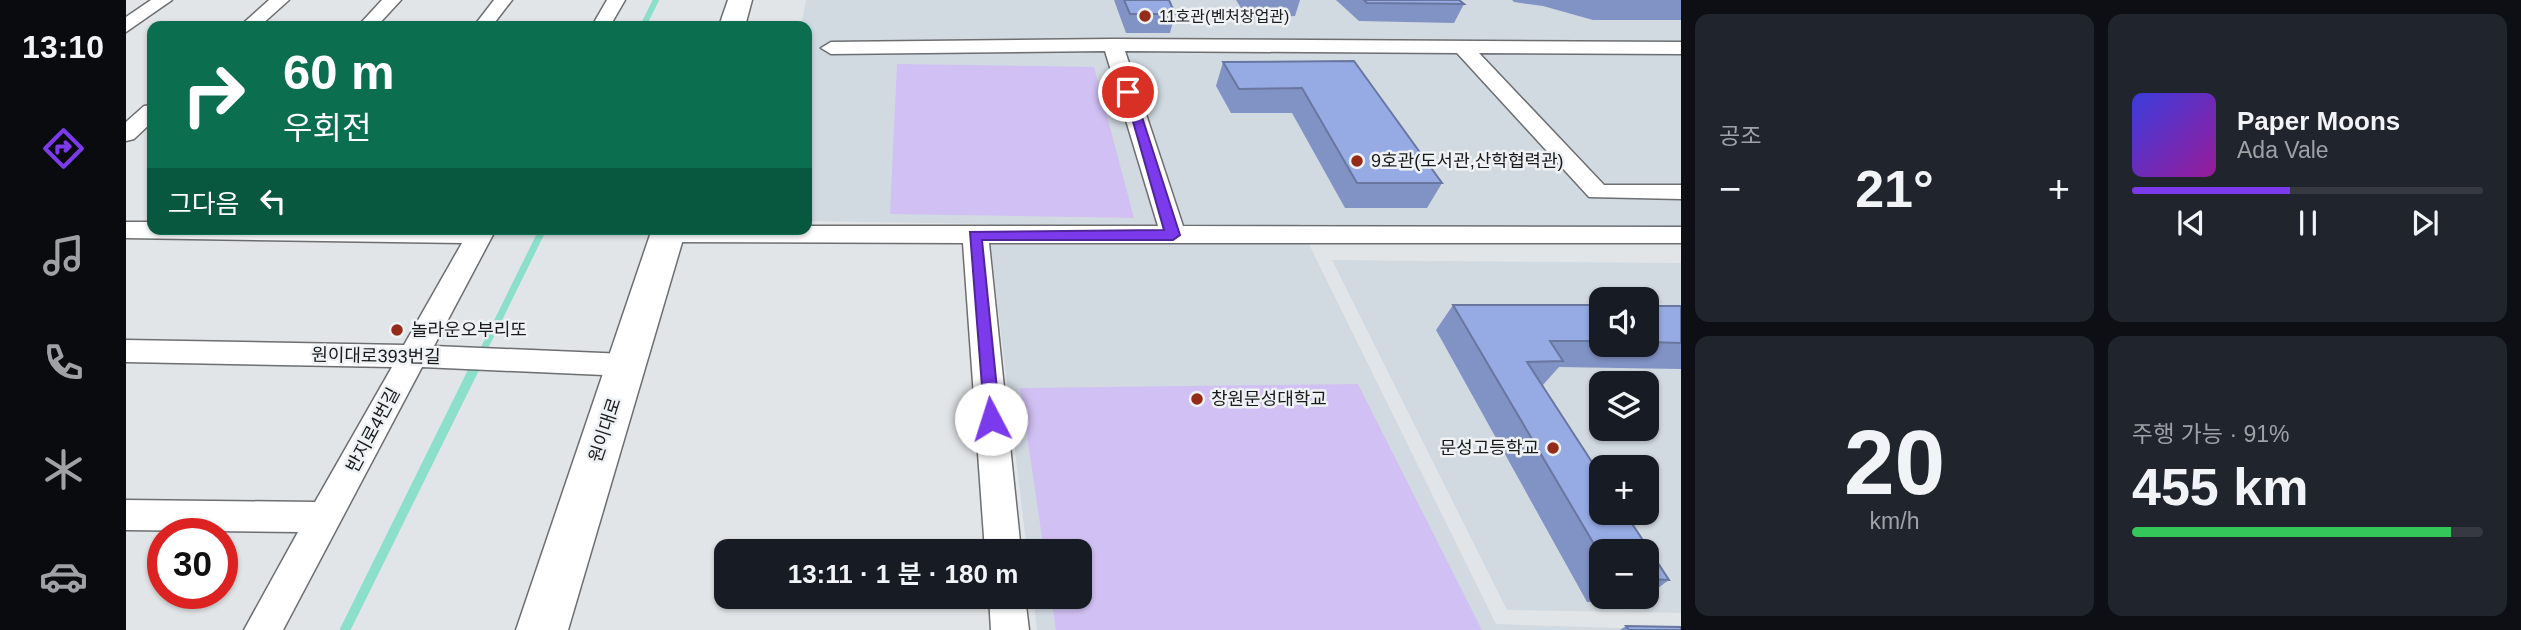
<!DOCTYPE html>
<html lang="ko">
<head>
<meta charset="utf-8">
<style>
  body { margin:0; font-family:Helvetica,"Noto Sans KR",sans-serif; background:#20242c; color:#f1f3f6; height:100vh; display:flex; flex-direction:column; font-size:26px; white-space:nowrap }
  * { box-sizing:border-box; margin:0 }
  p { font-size:23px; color:#9ea1a6 }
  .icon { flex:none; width:38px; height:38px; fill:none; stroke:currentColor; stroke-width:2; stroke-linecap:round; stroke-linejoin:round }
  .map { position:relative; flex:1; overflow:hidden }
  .sheet { display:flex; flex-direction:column; gap:14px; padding:14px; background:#0d0f14; width:840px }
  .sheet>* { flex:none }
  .hud { position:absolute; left:21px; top:21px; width:665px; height:214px; border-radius:14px; box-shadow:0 2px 5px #0004; background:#0b6e4f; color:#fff; overflow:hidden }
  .tools { position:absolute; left:1463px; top:287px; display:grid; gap:14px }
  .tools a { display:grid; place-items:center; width:70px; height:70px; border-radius:14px; background:#171b24; box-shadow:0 2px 5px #0004; font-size:35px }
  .speed { position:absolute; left:21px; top:518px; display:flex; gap:14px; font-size:35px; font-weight:700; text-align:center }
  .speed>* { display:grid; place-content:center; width:91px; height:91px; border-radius:50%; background:#171b24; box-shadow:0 2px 5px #0004; line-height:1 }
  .speed .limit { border:10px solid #d22; background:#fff; color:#111 }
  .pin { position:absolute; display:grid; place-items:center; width:60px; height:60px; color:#fff; margin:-30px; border:4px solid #fff; border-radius:50%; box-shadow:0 2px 7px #0007 }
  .me { position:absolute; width:77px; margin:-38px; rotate:355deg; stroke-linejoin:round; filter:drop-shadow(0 0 5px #0008) }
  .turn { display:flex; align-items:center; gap:24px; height:147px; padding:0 21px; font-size:32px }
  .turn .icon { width:91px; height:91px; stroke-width:2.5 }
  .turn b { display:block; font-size:49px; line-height:60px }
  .then { display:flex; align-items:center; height:66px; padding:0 21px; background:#0003; gap:14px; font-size:26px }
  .big { font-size:52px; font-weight:600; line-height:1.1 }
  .sheet .card { flex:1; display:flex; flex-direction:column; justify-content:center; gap:10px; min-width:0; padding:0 24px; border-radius:14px; background:#20242c }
  .sheet .dial { align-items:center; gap:0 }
  .dial b { font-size:91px; line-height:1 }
  .song { display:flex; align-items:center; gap:21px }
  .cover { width:84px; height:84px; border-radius:10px; background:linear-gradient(135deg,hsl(240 70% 55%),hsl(300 70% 35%)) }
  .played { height:7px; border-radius:4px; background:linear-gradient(90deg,#7c3aed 45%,#363941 45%) }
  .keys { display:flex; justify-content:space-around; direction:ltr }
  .heat { display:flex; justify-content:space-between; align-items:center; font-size:38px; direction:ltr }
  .charge { height:10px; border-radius:5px; background:linear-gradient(90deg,#34c759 91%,#363941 0) }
  .sheet .tiles { flex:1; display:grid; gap:14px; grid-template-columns:repeat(2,1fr) }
  .trip { position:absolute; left:588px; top:539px; width:378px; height:70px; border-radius:14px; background:#171b24; box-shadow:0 2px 5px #0004; font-weight:600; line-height:70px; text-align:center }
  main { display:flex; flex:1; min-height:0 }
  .dock { display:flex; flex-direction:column; width:126px; justify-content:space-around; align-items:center; background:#090b0e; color:#9ea1a6 }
  .dock .icon { width:49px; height:49px }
  .dock .on { color:#7c3aed }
  .dock b { font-size:32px; color:#f1f3f6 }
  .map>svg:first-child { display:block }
  .built { fill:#d1dae1; fill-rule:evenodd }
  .green { fill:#d1c0f3 }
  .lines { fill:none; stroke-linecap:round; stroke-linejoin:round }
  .stream-far2 { stroke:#8bdfcb; stroke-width:6 }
  .stream-far1 { stroke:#8bdfcb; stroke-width:7 }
  .stream { stroke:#8bdfcb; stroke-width:10 }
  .minor-casing { stroke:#6c6e70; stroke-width:3 }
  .primary-casing { stroke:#6c6e70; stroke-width:3 }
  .minor { fill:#fff; fill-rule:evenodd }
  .primary { fill:#fff; fill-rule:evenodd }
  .wall { fill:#8192c4 }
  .building { fill:#96aae4; stroke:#6977a0; stroke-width:2 }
  .route { fill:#7c3aed; stroke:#51269a; stroke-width:2 }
  .poi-dot { fill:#952c1a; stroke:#eff2f4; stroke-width:2.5 }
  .labels { text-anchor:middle; stroke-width:5; stroke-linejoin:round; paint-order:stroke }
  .far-poi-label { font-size:16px; fill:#191a1a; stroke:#eff2f4; text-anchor:start }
  .poi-label { font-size:18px; fill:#191a1a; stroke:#eff2f4; text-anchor:start }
  .street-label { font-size:18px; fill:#191a1a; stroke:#eff2f4 }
</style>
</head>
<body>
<main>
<nav class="dock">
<b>13:10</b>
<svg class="icon on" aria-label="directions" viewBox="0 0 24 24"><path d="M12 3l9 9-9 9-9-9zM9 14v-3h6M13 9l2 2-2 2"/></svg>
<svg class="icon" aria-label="music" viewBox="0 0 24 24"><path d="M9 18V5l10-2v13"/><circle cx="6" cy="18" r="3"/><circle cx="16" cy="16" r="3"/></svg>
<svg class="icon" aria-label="phone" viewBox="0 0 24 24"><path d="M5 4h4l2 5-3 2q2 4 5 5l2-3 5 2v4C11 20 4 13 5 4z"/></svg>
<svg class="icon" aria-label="climate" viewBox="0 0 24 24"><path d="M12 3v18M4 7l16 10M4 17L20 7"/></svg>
<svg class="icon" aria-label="car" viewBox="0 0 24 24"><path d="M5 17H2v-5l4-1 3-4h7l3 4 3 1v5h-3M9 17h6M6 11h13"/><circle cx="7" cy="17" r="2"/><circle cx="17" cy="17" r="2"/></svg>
</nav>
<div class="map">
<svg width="1555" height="630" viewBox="0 0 1555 630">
  <rect width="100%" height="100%" fill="#e2e5e7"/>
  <g class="built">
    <polygon points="680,0 1555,0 1555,232 1551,228 1173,224 1370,624 1555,630 911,630 907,597 954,597 954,551 901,551 862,224 681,221 681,26 675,26"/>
    <path d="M1206,260l349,3v350l-174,-3zM1475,299h46v46h-46zM1475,383h46v46h-46zM1475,467h46v46h-46zM1475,551h46v46h-46z"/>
  </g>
  <g class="green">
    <polygon points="771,64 968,67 1008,218 764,214"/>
    <polygon points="1232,384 1356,630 930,630 925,597 954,597 954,551 918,551 894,388"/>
  </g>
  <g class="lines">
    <polyline class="stream-far2" points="517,26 530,0"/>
    <polyline class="stream-far1" points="349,367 417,229"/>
    <polyline class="stream" points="219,630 350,365"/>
    <g class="minor-casing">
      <g id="minor">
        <polygon points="25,0 46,0 0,32 0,17"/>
        <polygon points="143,0 163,0 134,26 114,26"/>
        <polygon points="256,0 275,0 251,26 232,26"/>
        <polygon points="368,0 386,0 366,26 348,26"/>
        <polygon points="481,0 499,0 484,26 466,26"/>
        <polygon points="987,39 1555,42 1555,54 1353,53 1478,185 1555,185 1555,199 1463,197 1331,53 999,51 1057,226 1555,227 1555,243 863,243 895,551 859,551 837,243 541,242 532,240 528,234 531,229 681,229 681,226 1032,226 979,51 705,54 695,48 705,42"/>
        <polygon points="26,105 26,122 8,139 0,141 0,122 18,106"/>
        <polygon points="0,222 26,222 26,229 370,229 308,346 500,354 510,357 515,365 510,373 500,376 296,367 157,630 118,630 172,532 0,530 0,500 189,502 266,367 0,362 0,340 278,345 336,243 0,238"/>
        <polygon points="863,597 899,597 903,630 865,630"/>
      </g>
    </g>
    <g class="primary-casing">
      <g id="primary">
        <polygon points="602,0 626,0 619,26 593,26"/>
        <polygon points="526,229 560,229 442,630 390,630"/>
      </g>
    </g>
    <use href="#minor" class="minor"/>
    <use href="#primary" class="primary"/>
  </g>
  <g class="wall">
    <polygon points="988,0 1043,0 1049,14 1044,33 1000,33"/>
    <polygon points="1110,0 1174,0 1169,16 1133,18 1120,16"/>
    <polygon points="1210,0 1333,0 1338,4 1328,23 1233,21"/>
    <polygon points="1386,0 1555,0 1555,20 1467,20 1417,6 1388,2"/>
    <polygon points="1228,61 1316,183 1301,208 1219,208 1166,113 1105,113 1090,86 1097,62"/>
    <polygon points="1327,305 1475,305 1475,345 1521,345 1521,306 1555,306 1555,369 1433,367 1416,386 1543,580 1521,596 1521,551 1475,551 1475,597 1519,597 1512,602 1461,602 1310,330"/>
    <polygon points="1500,626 1555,630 1494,630"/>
  </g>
  <g class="building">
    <polygon points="998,0 1043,0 1049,14 1004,14"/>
    <polygon points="1238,0 1333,0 1338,4 1241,3"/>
    <polygon points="1228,61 1316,183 1231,183 1176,88 1113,89 1097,62"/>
    <polygon points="1327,305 1475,305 1475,341 1424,341 1437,361 1401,362 1475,476 1475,513 1499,513 1543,580 1521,579 1521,551 1475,551 1475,556"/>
    <polygon points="1521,306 1555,306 1555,343 1521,342"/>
    <polygon points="1500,626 1555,627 1555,630 1503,630"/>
  </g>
  <polygon class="route" points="998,90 1008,92 1054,235 1047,240 856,240 874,419 871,425 859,425 844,232 1038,230"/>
  <g class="poi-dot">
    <circle cx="1019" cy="16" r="7"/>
    <circle cx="1231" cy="161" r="7"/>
    <circle cx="271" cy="330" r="7"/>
    <circle cx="1071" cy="399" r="7"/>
    <circle cx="1427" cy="448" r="7"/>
  </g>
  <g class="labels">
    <g class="far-poi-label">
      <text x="1033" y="22">11호관(벤처창업관)</text>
    </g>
    <g class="poi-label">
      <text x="1245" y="167">9호관(도서관,산학협력관)</text>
      <text x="285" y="336">놀라운오부리또</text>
      <text x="1085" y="405">창원문성대학교</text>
      <text x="1413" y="454" text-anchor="end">문성고등학교</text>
    </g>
    <g class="street-label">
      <text transform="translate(250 356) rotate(1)" y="6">원이대로393번길</text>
      <text transform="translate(247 430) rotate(-62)" y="6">반지로4번길</text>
      <text transform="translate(479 430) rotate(-72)" y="6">원이대로</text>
    </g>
  </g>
</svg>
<div class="tools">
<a><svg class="icon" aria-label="sound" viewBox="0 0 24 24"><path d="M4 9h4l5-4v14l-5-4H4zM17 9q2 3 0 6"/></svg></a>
<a><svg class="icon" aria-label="layers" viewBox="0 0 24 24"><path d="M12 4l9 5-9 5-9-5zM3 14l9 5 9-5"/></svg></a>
<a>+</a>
<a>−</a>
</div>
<div class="speed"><div class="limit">30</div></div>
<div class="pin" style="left:1002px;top:92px;background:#d93025"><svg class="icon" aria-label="arrive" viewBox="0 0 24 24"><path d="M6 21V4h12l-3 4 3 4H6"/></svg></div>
<svg class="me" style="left:865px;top:419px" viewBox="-20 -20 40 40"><circle r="19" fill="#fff"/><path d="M0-13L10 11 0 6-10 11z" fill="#7c3aed"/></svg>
<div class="trip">13:11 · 1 분 · 180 m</div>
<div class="hud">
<div class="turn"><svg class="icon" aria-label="right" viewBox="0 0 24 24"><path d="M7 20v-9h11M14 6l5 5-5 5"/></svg><div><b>60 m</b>우회전</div></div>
<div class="then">그다음<svg class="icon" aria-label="left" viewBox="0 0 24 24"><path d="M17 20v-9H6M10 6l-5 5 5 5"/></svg></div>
</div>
</div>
<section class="sheet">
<div class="tiles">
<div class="card"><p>공조</p>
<div class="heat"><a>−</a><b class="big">21°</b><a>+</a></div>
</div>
<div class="card">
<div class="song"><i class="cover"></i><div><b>Paper Moons</b><p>Ada Vale</p></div></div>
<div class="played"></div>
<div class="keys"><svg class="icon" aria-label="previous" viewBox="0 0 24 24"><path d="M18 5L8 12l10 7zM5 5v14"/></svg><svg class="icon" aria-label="pause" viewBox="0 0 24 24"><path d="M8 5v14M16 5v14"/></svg><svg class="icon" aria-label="next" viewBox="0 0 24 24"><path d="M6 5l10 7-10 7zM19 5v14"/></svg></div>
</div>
<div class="card dial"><b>20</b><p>km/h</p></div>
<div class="card"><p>주행 가능 · 91%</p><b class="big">455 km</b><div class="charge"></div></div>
</div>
</section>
</main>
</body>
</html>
